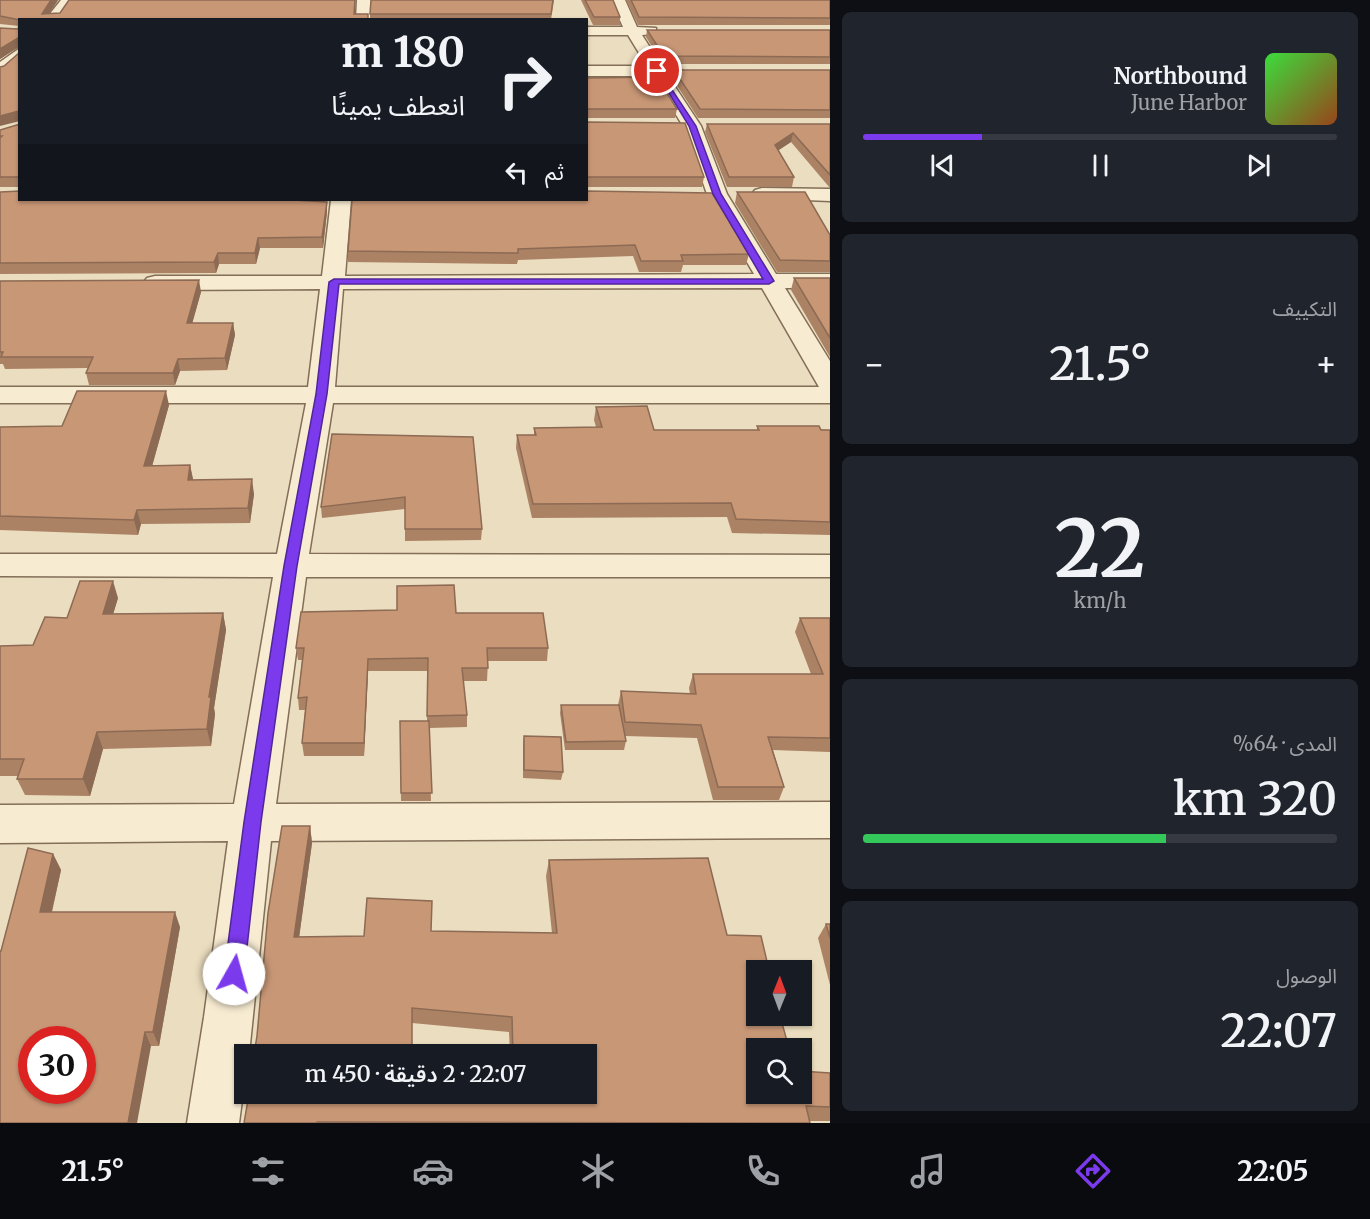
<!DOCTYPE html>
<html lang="ar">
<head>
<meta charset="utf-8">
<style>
  body { margin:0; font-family:Merriweather,"Noto Sans Arabic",serif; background:#20242c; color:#f1f3f6; direction:rtl; height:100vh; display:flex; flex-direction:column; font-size:22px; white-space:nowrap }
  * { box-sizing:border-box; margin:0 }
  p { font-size:20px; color:#9ea1a6 }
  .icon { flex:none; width:33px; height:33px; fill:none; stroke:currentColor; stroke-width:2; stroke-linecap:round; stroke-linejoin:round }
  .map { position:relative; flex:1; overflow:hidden; direction:ltr }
  .drawer { display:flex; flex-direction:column; gap:12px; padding:12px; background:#0d0f14; width:540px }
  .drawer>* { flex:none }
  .banner { position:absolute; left:18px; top:18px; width:570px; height:183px; border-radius:0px; box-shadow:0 2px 4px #0004; direction:rtl; background:#171b24; color:#f1f3f6; overflow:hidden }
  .needle { width:39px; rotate:1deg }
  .tools { position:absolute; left:746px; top:960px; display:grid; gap:12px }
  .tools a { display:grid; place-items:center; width:66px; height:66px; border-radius:0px; background:#171b24; box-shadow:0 2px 4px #0004; font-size:30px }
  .speed { position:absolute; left:18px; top:1026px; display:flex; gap:12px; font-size:30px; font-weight:700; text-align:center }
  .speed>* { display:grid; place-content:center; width:78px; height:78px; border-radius:50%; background:#171b24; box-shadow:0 2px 4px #0004; line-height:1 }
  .speed .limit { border:9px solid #d22; background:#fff; color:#111 }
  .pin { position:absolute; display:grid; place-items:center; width:51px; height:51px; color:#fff; margin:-26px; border:3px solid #fff; border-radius:50%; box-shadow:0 2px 6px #0007 }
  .me { position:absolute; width:66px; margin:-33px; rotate:7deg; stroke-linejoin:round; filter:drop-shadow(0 0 4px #0008) }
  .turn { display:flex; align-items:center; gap:21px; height:126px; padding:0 24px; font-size:27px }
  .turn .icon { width:78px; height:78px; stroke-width:2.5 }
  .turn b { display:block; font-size:42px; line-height:51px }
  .then { display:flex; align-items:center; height:57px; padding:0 24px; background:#0003; gap:12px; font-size:22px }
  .big { font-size:45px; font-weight:600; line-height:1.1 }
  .drawer .widget { flex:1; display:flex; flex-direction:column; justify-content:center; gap:9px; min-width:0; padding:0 21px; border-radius:9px; background:#20242c }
  .drawer .dial { align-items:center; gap:0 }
  .dial b { font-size:78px; line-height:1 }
  .song { display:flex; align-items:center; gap:18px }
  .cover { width:72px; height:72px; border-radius:9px; background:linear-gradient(135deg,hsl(120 70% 55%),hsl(20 70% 35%)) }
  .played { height:6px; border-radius:3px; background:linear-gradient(90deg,#7c3aed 25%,#363941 25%) }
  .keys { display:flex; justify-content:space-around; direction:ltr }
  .heat { display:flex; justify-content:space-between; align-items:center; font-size:33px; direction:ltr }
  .charge { height:9px; border-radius:4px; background:linear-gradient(90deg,#34c759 64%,#363941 0) }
  .trip { position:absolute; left:234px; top:1044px; width:363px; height:60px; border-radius:0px; background:#171b24; box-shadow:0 2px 4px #0004; font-weight:600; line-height:60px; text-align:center; direction:rtl }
  .dock { display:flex; height:96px; justify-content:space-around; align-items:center; background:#090b0e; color:#9ea1a6 }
  .dock .icon { width:42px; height:42px }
  .dock .current { color:#7c3aed }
  .dock b { font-size:27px; color:#f1f3f6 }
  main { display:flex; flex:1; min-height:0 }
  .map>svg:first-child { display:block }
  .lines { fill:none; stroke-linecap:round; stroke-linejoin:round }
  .minor-casing { stroke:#836e58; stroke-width:3 }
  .minor { fill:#f7ebd1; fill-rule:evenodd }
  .wall { fill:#ac8265 }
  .shaded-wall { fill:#8c6a53 }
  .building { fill:#c89776; stroke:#8c6a53; stroke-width:1.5; fill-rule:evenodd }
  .route { fill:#7c3aed; stroke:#51269a; stroke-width:1.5 }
</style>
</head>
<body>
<main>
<section class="drawer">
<div class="widget">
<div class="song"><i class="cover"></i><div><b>Northbound</b><p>June Harbor</p></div></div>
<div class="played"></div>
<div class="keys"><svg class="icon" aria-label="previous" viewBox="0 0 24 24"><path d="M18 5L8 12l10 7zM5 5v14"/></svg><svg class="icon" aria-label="pause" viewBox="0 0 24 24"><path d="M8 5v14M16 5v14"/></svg><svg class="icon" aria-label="next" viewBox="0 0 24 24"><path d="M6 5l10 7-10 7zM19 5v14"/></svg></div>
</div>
<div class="widget"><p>التكييف</p>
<div class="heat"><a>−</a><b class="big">21.5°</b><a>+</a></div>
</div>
<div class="widget dial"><b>22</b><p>km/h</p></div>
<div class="widget"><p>المدى · 64%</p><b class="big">320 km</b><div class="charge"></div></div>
<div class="widget"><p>الوصول</p><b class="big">22:07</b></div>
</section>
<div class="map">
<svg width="830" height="1123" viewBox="0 0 830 1123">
  <rect width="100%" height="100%" fill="#ebddbf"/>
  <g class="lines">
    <g class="minor-casing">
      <g id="minor">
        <polygon points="61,0 75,0 60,20 45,20"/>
        <polygon points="357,0 371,0 370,20 356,20"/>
        <path d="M611,0h14l12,27 19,1v6l-14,1 20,31h13l8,5 -3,3 -12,2 33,50 26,68 49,80h54v14h-45l45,73v42h-497l-24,151 521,1v22h-524l-30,227 554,-2v36l-559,3 -22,213h-5v31l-5,38h-52l17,-106 24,-176 -228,2v-38l234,-1 39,-227 -273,-1v-22h277l29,-151h-306v-16h308l12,-98 -165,1 -8,-2 -4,-5 4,-5 8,-2h167l9,-76h20l-6,76 409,-2 -47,-80 -24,-68 -31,-50h-66v-10h61l-19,-31h-42v-8h37zM762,288l57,99h-484l8,-98z"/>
        <polygon points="20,48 20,60 5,73 0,75 0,62"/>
        <polygon points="762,188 830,189 830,201 755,198 752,194 755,190"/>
      </g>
    </g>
    <use href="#minor" class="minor"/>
  </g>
  <g class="wall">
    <polygon points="0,0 58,0 49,14 60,13 69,0 355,0 355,14 368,20 20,20 20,121 4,66 19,53 19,47 0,59 0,28 18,29 19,26 0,24"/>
    <polygon points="371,0 554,0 551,20 370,20"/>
    <polygon points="581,0 613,0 620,17 620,25 593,25"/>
    <polygon points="626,0 830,0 830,25 638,25"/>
    <polygon points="647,30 830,30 830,64 663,64 646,37"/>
    <polygon points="674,70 830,70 830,118 698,118 672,78"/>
    <polygon points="586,78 677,109 675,118 586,118"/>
    <polygon points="586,122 704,177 702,187 586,187"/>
    <polygon points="20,124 19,187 0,187 0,130"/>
    <polygon points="707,124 830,124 830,188 791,142 778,150 794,177 792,187 727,187 705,132"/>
    <polygon points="0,192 327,212 323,248 260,248 256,264 219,264 216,273 0,274"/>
    <polygon points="737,192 830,235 830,272 777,272 735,203"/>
    <polygon points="351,200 586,200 749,254 746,265 683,265 681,272 639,272 633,256 518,260 517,264 348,262 348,251 352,200"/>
    <polygon points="794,278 830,278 830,357 791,290"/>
    <polygon points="0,281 201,292 192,323 233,323 235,335 227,370 180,371 175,385 89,385 86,373 88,368 5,369 3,364 0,364"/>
    <polygon points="169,405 152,466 190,465 193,480 254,494 250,523 141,524 138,535 0,530 0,427 62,426"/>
    <polygon points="596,407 654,430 757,430 757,426 830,430 830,535 732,533 727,517 532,518 516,448 517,435 534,435 534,428 596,427 594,420"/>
    <polygon points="332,434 482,529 481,540 405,541 405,509 322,518 321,507"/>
    <polygon points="118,598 113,614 223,613 226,630 214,708 215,714 211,746 103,749 90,796 25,795 17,779 18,776 0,776 0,646 33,645 67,618"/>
    <polygon points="456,613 548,648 547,661 488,661 487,681 463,681 467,715 467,727 429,728 431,801 401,801 400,721 427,721 427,671 368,671 364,756 304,756 302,743 305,710 299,710 298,698 302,660 298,660 296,648"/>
    <polygon points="800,618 830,618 830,752 773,750 784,787 779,800 713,800 697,738 625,736 626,741 624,750 565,750 560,713 561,705 618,705 621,691 690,694 689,688 693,674 811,674 795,632"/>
    <polygon points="524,736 563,772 561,780 523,778 523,744"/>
    <polygon points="310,826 312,843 299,937 364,936 431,931 552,933 546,876 549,860 756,1094 830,1073 830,1121 809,1121 810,1123 244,1123 586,1094 586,1054 510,1054 509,1032 412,1023 254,1054"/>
    <polygon points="53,854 61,870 52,912 180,927 159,1046 151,1046 1,951"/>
    <polygon points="826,924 830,924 830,985 818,938"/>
  </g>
  <g class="shaded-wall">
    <polygon points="51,0 58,0 45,20 42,14"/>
    <polygon points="18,38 20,46 0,59 0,49"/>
    <polygon points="19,111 20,121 0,126 0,116"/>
    <polygon points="793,133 791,142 773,154 775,145"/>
    <polygon points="327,202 327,212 323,248 322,237"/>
    <polygon points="258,238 260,248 256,264 255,253"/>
    <polygon points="218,253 219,264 216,273 214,262"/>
    <polygon points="199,280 201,292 189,335 187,323"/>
    <polygon points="233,323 235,335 227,370 225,358"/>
    <polygon points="178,359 180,371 175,385 173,373"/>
    <polygon points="166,391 169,405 148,481 144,466"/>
    <polygon points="190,465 193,479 191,494 188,480"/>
    <polygon points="252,479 254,494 250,523 248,508"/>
    <polygon points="137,510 141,524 138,535 134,520"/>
    <polygon points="113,581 118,598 108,631 103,614"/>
    <polygon points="223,613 226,630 214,708 215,714 211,746 207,729 209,697"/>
    <polygon points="368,659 368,671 364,756 364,743"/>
    <polygon points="97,732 103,749 90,796 83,779"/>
    <polygon points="310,826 312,843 297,953 294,937"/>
    <polygon points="53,854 61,870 48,928 40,912"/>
    <polygon points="175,912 180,927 159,1046 153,1032"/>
    <polygon points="145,1032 151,1046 137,1123 128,1123"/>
  </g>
  <g class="building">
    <polygon points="0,0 51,0 42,14 60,13 69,0 355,0 354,14 368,14 368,20 20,20 0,16"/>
    <polygon points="371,0 553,0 551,14 370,14"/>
    <polygon points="585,0 613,0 620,17 594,17"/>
    <polygon points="631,0 830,0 830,18 639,17"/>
    <polygon points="20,22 20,120 19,111 0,116 0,67 4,66 19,53 18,38 0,49 0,28 18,29"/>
    <polygon points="647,30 830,30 830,57 664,56"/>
    <polygon points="674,70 830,70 830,110 700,109"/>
    <polygon points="657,77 677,109 587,109 586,113 586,78"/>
    <polygon points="586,122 685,123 704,177 587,177 586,180"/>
    <polygon points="20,124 20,188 19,188 19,177 0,177 0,138 2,136 0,136 0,130"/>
    <polygon points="707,124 830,124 830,175 793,133 775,145 794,177 729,177"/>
    <polygon points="20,191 20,200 293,200 327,202 322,237 258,238 255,253 218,253 214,262 0,263 0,192"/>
    <polygon points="586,191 712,193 749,254 681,255 683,261 641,261 635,245 518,249 518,253 348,251 352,200 586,200"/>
    <polygon points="737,192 805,192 830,235 830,261 780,260"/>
    <polygon points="794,278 830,278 830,338"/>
    <polygon points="199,280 187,323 233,323 225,358 178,359 173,373 86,373 93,357 1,357 3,352 0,352 0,281"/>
    <polygon points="77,391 166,391 144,466 190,465 188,480 252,479 248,508 137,510 134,520 0,516 0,427 62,426"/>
    <polygon points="647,406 654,430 759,430 757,426 819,426 821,430 830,430 830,522 736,519 731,503 533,504 517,435 536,435 534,428 602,427 596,407"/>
    <polygon points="332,434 473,437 482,529 405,529 405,497 321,507"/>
    <polygon points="80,581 113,581 103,614 223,613 209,697 211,697 207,729 97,732 83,779 17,779 24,759 0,759 0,646 33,645 45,617 67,618"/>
    <polygon points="454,585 456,613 543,613 548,648 487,648 488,668 462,668 467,715 427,716 428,658 368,659 364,743 302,743 307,697 298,698 304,648 296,648 301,612 397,610 397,586"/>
    <polygon points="800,618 830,618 830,738 768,737 784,787 718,787 701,725 625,722 621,691 696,694 693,674 823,674"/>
    <polygon points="561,705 619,705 626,741 566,742"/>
    <polygon points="400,721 429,721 432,793 401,793"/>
    <polygon points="524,736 561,737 563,772 524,770"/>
    <polygon points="282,826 310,826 294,937 364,936 367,898 432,901 431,931 557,933 549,860 708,858 727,935 761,936 769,970 756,970 756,1016 780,1016 789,1048 756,1048 756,1094 801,1094 801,1071 830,1073 830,1107 806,1106 810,1123 317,1122 317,1123 244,1123 249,1094 586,1094 586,1054 513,1054 512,1017 412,1008 412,1054 254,1054 257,1036 268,913"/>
    <path d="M28,848l25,6 -13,58h135l-22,120h-8l-17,91h-128v-172h1zM32,1040h50v50h-50z"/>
    <polygon points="826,924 830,924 830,938"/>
  </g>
  <polygon class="route" points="655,70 659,70 696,126 721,194 774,281 769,284 339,284 327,394 297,566 261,822 244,974 241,981 234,984 227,981 224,974 244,822 284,566 316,394 329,282 334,279 763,279 713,194 689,126"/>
</svg>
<div class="tools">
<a><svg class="needle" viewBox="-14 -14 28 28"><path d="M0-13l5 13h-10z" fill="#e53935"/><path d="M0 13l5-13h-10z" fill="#9ea1a6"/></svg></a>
<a><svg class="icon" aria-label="search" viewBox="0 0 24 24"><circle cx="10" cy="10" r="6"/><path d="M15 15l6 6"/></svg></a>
</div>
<div class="speed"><div class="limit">30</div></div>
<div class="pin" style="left:657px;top:71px;background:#d93025"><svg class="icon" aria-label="arrive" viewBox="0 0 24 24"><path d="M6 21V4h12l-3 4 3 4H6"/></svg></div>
<svg class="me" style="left:234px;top:974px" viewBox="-20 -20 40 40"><circle r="19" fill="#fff"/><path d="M0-13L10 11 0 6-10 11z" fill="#7c3aed"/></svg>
<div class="trip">22:07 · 2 دقيقة · 450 m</div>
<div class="banner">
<div class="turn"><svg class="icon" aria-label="right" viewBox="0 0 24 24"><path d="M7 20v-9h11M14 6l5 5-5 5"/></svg><div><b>180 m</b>انعطف يمينًا</div></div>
<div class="then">ثم<svg class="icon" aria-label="left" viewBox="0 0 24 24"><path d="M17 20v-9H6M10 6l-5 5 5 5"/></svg></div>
</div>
</div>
</main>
<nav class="dock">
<b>22:05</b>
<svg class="icon current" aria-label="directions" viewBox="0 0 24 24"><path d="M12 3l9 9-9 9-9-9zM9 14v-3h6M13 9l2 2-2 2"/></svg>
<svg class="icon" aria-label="music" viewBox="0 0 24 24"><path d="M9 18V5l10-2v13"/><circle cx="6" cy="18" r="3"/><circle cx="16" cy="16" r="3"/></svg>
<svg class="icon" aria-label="phone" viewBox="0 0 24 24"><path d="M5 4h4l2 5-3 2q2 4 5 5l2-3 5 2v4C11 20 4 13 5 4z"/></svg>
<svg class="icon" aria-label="climate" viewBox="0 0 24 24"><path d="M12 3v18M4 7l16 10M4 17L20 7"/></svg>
<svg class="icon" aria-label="car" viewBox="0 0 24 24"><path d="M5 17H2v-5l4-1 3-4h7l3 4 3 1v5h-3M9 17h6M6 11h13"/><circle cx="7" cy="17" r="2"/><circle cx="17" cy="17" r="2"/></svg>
<svg class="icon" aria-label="filters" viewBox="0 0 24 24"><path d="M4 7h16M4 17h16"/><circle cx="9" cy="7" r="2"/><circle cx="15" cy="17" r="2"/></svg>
<b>21.5°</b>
</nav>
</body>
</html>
